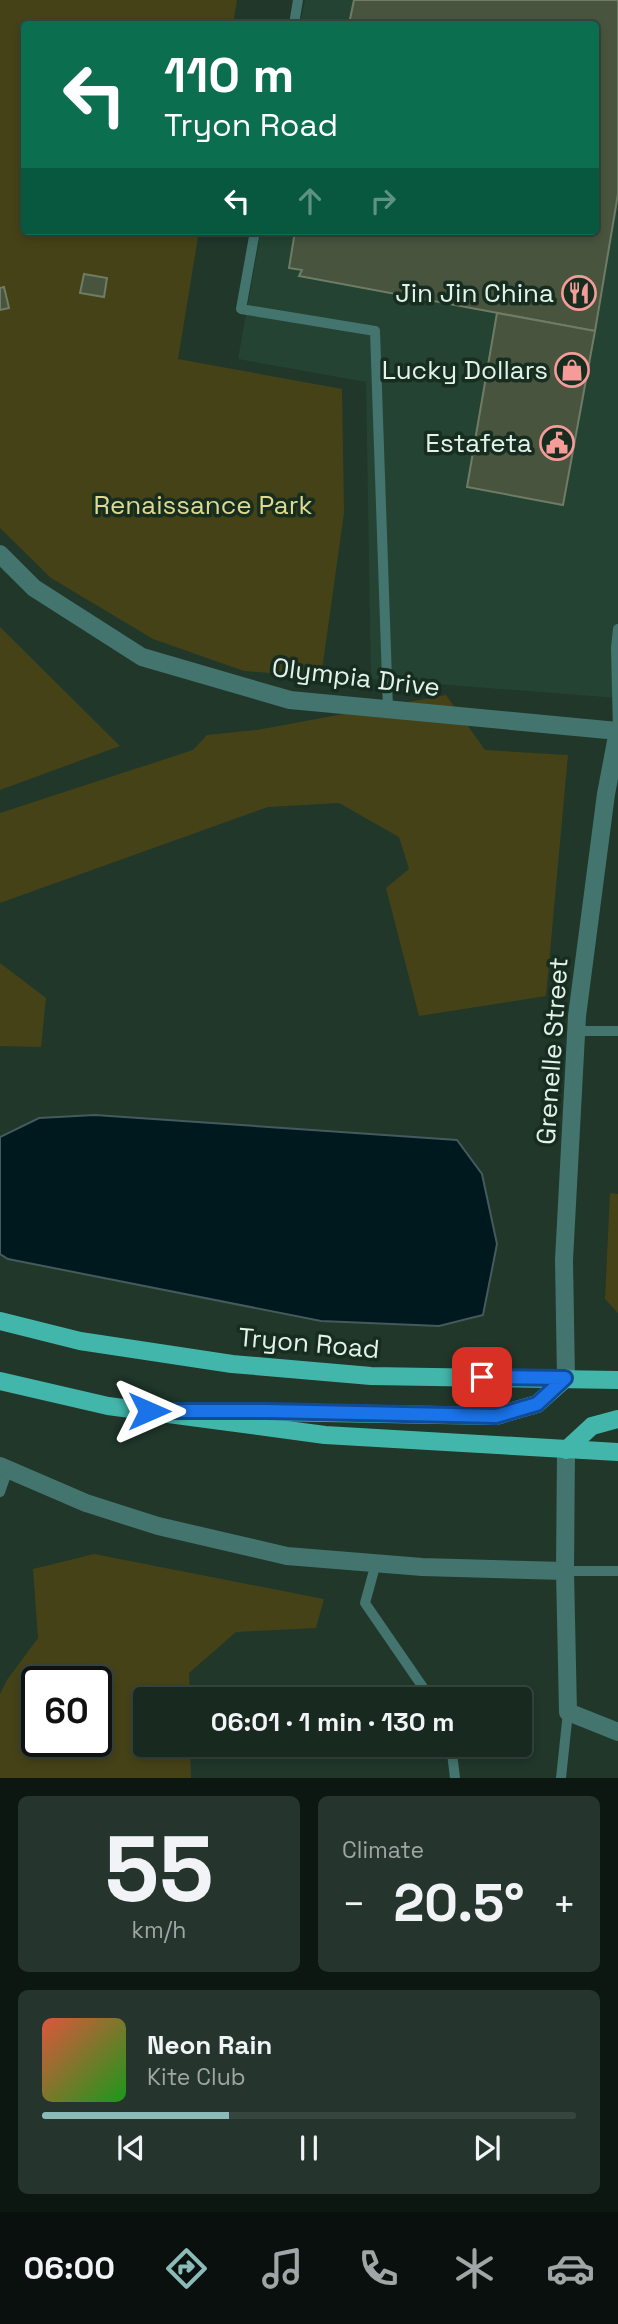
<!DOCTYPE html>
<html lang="en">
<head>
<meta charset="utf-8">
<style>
  body { margin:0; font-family:"Space Grotesk",sans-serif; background:#25352d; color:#f1f3f6; height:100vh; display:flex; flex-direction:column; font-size:26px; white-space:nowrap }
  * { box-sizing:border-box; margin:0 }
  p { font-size:23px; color:#9fa6a5 }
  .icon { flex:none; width:38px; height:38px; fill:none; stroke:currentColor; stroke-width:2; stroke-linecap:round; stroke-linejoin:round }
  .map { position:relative; height:1778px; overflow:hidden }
  .details { display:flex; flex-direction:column; gap:18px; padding:18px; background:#0d1712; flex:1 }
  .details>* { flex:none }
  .guide { position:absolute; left:21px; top:21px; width:578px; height:214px; border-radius:7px; box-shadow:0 4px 10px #0003,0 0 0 2px #36453e; background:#0b6e4f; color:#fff; overflow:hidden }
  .speed { position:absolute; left:21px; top:1666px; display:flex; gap:14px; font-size:35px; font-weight:700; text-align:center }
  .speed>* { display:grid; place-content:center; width:91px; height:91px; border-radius:50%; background:#182920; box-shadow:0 4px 10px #0003,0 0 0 2px #36453e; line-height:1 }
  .speed .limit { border:4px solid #111; border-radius:10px; background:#fff; color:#111 }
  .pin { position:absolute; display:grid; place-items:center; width:60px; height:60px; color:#fff; margin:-30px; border-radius:14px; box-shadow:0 4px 10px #0006 }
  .me { position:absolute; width:77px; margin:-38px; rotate:90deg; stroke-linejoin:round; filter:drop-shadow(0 0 5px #0008) }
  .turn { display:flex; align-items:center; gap:24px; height:147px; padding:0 28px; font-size:32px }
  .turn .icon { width:91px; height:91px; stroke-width:2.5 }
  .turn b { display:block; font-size:49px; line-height:60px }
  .lanes { display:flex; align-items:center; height:66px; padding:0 28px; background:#0003; justify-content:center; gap:35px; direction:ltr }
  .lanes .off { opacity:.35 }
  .big { font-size:52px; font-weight:700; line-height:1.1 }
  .details .tile { flex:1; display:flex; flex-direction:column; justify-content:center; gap:10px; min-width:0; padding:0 24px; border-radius:10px; background:#25352d }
  .details .dial { align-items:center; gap:0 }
  .dial b { font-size:91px; line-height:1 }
  .song { display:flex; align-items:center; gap:21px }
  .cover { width:84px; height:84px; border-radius:10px; background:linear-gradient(135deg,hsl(10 70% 55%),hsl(120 70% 35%)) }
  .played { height:7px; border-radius:4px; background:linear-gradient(90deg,#8bbbb9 35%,#36453e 35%) }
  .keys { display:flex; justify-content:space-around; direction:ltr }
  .heat { display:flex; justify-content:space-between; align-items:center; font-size:38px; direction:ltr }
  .details .tiles { flex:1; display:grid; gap:18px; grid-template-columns:1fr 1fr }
  .tile:last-child { grid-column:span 2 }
  .trip { position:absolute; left:133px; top:1687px; width:399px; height:70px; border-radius:7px; background:#182920; box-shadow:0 4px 10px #0003,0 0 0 2px #36453e; font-weight:700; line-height:70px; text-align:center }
  .tabs { display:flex; height:112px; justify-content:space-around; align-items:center; background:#0a100d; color:#9fa6a5 }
  .tabs .icon { width:49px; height:49px }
  .tabs .current { color:#8bbbb9 }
  .tabs b { font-size:32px; color:#f1f3f6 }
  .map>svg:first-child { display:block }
  .built { fill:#244332 }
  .green { fill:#464217; fill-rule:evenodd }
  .water { fill:#00191f; stroke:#445a5c; stroke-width:2 }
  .building { fill:#48543e; stroke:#6f7c65; stroke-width:2 }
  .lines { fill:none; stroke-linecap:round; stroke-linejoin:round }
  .service { stroke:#43746e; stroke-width:10 }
  .minor { stroke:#43746e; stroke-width:18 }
  .primary { stroke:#43b6ab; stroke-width:18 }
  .route-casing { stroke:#114b97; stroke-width:18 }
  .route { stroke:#1a73e8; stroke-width:12 }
  .labels { text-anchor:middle; stroke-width:7; stroke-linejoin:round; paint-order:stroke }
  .poi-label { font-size:26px; fill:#e4f3ea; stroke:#162d20; text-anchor:end }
  .park-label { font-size:26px; fill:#dfd991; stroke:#162d20 }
  .street-label { font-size:26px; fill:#e4f3ea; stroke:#162d20 }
</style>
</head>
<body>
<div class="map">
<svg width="618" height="1778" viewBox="0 0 618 1778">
  <rect width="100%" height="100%" fill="#20372a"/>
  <polygon class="built" points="305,0 618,0 618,698 371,679 366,382 238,359 261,231 595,231 595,24 300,24"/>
  <g class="green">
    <polygon points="0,0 237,0 233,24 24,24 24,231 199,231 178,359 342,389 344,513 321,677 244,671 153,639 51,578 0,528"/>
    <polygon points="0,627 8,635 120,746 0,790"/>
    <polygon points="446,695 485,750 568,755 546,996 419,1016 386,888 409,869 399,837 339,803 268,807 0,903 0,813 193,750 207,735 257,730"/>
    <polygon points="0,963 46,998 41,1047 0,1046"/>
    <polygon points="610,1193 618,1194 618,1313 605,1299"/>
    <path d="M94,1554l230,45 -8,29 -80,4 -47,41 1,26h-45v46h45l1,33h-191v-84l7,-14 31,-42 -5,-69zM37,1682h59v59h-59z"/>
  </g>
  <polygon class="water" points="95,1115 457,1140 482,1174 497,1244 483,1315 439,1326 321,1321 8,1259 0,1254 0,1137 39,1118"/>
  <g class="building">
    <polygon points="354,0 618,0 618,194 595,331 299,276 302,270 289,268 295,231 595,231 595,24 349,24"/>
    <polygon points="84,274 107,278 104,297 80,293"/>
    <polygon points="4,287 9,308 0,310 0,288"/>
    <polygon points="497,313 595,331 563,505 467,487"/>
  </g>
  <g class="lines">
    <g class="service">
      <polyline points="294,24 298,0"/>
      <polyline points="255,231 241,309 375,331 388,709"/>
      <polyline points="618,731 616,648 618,629"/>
      <polyline points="577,1031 618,1031"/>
      <polyline points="0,1492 8,1469"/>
      <polyline points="376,1563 365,1603 431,1699"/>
      <polyline points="565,1571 618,1571"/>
      <polyline points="451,1745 455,1778"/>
      <polyline points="561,1778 568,1712"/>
    </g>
    <g class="minor">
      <polyline points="0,554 34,588 142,657 290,700 618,731"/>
      <polyline points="566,1378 564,1260 577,1016 606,794 618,731"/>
      <polyline points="566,1450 565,1571 568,1712 618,1732"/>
      <polyline points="0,1466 86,1503 158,1526 287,1556 422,1567 565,1571"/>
    </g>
    <g class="primary">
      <polyline points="0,1321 80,1341 232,1364 371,1376 618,1380"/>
      <polyline points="0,1381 108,1406 325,1435 618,1452"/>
      <polyline points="213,1411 496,1416 537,1404 566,1378"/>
      <polyline points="566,1450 592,1426 618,1419"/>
    </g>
  </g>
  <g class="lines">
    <g class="route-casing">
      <polyline id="route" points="149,1411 267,1411 496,1416 537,1404 565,1378 482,1377"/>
    </g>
    <use href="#route" class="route"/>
  </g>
  <defs>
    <g id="restaurant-ring" transform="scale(1.75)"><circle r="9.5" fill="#162d20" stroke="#f59b98" stroke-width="1.5"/><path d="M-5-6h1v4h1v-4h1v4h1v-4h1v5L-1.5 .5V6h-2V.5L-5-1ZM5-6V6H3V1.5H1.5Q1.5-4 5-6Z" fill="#f59b98"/></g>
    <g id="shop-ring" transform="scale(1.75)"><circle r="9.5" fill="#162d20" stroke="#f59b98" stroke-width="1.5"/><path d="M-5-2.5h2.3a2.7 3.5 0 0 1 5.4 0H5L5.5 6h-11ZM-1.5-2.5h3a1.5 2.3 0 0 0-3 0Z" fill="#f59b98"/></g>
    <g id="civic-ring" transform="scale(1.75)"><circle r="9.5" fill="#162d20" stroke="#f59b98" stroke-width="1.5"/><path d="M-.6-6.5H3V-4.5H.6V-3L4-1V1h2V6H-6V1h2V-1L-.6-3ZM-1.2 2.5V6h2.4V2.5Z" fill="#f59b98"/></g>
  </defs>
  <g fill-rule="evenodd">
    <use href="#restaurant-ring" x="579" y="293"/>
    <use href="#shop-ring" x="572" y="370"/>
    <use href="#civic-ring" x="557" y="443"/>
  </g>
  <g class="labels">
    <g class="poi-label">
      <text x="554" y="302">Jin Jin China</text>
      <text x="548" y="379">Lucky Dollars</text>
      <text x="532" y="452">Estafeta</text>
    </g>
    <g class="park-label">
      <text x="203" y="514">Renaissance Park</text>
    </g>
    <g class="street-label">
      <text transform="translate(356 677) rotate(7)" y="9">Olympia Drive</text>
      <text transform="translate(552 1051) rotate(-86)" y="9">Grenelle Street</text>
      <text transform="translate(309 1343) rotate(5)" y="9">Tryon Road</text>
    </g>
  </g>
</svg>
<div class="speed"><div class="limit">60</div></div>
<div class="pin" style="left:482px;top:1377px;background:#d93025"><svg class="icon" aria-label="arrive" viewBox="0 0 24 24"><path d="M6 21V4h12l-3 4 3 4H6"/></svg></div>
<svg class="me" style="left:149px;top:1411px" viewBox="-20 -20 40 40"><path d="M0-17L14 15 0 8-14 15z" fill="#1a73e8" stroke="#fff" stroke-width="4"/></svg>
<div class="trip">06:01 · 1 min · 130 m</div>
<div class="guide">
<div class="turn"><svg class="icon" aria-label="left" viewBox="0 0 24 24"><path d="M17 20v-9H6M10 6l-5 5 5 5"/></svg><div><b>110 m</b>Tryon Road</div></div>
<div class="lanes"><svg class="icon" aria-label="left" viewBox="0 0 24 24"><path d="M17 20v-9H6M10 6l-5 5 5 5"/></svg><svg class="icon off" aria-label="ahead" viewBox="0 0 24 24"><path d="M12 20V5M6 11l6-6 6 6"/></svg><svg class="icon off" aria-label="right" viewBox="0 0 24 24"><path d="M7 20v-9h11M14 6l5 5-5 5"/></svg></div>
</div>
</div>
<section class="details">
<div class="tiles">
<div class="tile dial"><b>55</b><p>km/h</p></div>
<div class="tile"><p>Climate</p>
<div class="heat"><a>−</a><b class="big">20.5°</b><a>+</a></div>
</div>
<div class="tile">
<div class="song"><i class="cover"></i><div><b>Neon Rain</b><p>Kite Club</p></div></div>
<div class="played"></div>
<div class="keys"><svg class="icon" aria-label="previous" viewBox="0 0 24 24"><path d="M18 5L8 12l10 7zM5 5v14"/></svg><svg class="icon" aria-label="pause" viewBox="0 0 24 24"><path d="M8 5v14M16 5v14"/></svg><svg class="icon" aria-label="next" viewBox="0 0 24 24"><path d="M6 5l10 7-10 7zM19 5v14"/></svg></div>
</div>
</div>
</section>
<nav class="tabs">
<b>06:00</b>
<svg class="icon current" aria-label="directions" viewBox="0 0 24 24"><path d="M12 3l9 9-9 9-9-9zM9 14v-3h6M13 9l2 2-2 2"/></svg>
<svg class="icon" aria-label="music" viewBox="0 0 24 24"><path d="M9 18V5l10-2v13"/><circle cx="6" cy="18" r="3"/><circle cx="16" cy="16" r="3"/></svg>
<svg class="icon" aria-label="phone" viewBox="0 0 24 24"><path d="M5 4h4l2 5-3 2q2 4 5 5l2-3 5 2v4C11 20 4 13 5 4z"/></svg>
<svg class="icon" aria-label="climate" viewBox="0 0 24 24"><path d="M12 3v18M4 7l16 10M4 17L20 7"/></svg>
<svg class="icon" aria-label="car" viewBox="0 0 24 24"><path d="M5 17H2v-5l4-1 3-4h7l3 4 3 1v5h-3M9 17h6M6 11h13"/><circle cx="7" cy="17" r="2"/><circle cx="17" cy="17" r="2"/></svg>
</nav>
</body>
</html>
